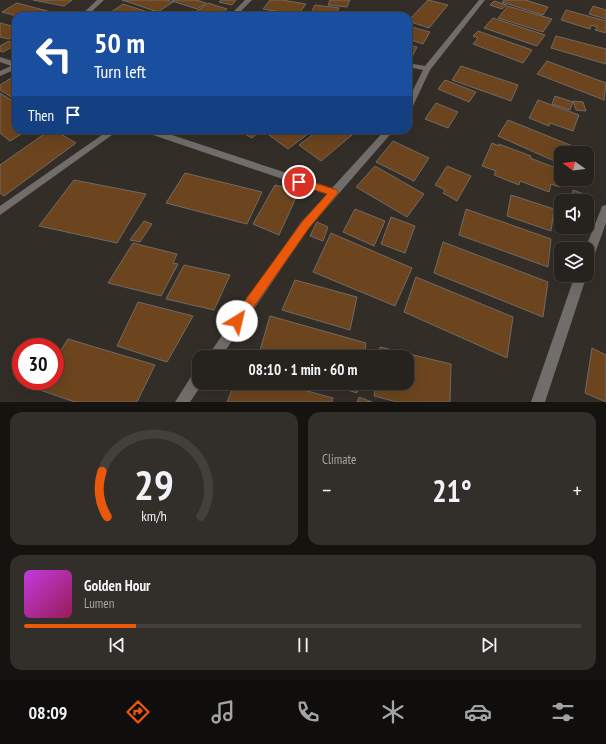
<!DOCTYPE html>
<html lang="en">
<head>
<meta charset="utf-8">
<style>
  body { margin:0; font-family:"PT Sans Narrow",sans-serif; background:#322f2b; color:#f1f3f6; height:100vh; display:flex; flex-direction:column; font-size:15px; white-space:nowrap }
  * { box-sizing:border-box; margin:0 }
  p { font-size:13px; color:#a4a4a4 }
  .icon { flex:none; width:22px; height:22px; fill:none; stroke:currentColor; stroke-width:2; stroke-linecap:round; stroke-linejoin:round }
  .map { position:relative; height:402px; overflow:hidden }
  .drawer { display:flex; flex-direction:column; gap:10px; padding:10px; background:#151310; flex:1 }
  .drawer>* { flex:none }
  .banner { position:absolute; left:12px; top:12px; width:400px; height:122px; border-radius:12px; box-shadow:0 4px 16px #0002,0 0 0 1px #423f3c; background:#1a4fa0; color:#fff; overflow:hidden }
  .needle { width:26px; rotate:284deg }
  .buttons { position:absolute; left:554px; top:146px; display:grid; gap:8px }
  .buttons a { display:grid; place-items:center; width:40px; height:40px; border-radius:8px; background:#26221e; box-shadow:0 4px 16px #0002,0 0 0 1px #423f3c; font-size:20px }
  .speed { position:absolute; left:12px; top:338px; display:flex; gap:8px; font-size:20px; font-weight:700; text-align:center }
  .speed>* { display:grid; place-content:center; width:52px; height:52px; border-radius:50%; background:#26221e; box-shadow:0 4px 16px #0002,0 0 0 1px #423f3c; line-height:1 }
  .speed .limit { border:6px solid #d22; background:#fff; color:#111 }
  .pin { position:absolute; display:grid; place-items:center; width:34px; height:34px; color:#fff; margin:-17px; border:2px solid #fff; border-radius:50%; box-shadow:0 1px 4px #0007 }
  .me { position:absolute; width:44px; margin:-22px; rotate:36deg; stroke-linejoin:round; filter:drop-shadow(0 0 3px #0008) }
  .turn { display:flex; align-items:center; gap:14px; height:84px; padding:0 16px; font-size:18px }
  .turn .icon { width:52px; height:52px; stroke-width:2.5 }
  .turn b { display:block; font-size:28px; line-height:34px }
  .then { display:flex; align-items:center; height:38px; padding:0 16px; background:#0003; gap:8px; font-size:15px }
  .big { font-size:30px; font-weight:700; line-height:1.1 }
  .drawer .card { flex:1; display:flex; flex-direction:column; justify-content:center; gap:6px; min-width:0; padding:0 14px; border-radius:12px; background:#322f2b }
  .drawer .dial { align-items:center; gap:0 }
  .dial svg { height:104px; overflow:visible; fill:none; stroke:#423f3c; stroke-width:7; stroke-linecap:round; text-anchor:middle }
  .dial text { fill:#f1f3f6; stroke:none }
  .song { display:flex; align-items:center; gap:12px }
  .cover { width:48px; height:48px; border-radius:6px; background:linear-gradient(135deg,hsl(290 70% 55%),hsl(330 70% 35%)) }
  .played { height:4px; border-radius:2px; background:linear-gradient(90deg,#ea580c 20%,#423f3c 20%) }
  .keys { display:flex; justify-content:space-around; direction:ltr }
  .heat { display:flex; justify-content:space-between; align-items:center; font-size:22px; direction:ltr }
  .drawer .tiles { flex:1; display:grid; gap:10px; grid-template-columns:1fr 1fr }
  .card:last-child { grid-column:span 2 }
  .trip { position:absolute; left:192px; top:350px; width:222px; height:40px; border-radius:12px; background:#26221e; box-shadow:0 4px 16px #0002,0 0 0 1px #423f3c; font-weight:700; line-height:40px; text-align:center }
  .menu { display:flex; height:64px; justify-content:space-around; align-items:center; background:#0f0e0c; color:#a4a4a4 }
  .menu .icon { width:28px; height:28px }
  .menu .current { color:#ea580c }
  .menu b { font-size:18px; color:#f1f3f6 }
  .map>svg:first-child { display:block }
  .building { fill:#6c451e; stroke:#716a64 }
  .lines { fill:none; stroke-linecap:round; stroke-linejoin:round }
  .minor { fill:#706d6a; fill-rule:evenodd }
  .route { fill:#ea580c; stroke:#983908 }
</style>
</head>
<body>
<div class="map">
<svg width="606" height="402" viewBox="0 0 606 402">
  <rect width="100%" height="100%" fill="#332d28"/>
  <g class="building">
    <polygon points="33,0 72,0 64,6"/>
    <polygon points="122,0 167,0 173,2 158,12"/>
    <polygon points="175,0 196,0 206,3 197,9 172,1"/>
    <polygon points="221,0 236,0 232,5 219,2"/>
    <polygon points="270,0 282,0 306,4 298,15 263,9"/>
    <polygon points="330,0 350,0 347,7 328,5"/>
    <polygon points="428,0 448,5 429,28 408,21"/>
    <polygon points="504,0 525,0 548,7 543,15 502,2"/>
    <polygon points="494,1 507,5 502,9 490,5"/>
    <polygon points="17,3 55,13 50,16 17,16 2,12"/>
    <polygon points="208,3 227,9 219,16 197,11"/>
    <polygon points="123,4 157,15 115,16 108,14"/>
    <polygon points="315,5 339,8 335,16 311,13"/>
    <polygon points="508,6 552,19 543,32 498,18"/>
    <polygon points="593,6 606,10 606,19 589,14"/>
    <polygon points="566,10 606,21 606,33 595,30 597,27 591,25 590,29 561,20"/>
    <polygon points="192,11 207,16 184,16"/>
    <polygon points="493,18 545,35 537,46 484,28"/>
    <polygon points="0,23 16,27 16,34 9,39 0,37"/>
    <polygon points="408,26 430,32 423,44 408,39"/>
    <polygon points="478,31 532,50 523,63 473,44 478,38 473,36"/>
    <polygon points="556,36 606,49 606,64 551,48"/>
    <polygon points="9,41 16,45 3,52 0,51 0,46"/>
    <polygon points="408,45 417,47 410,61 408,60"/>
    <polygon points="547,61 606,83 604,100 537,74"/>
    <polygon points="461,66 518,85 511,101 452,80"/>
    <polygon points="16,75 16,100 0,90 0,85"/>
    <polygon points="445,80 476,92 469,102 438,89"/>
    <polygon points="0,93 16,103 16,130 28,130 10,141 0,133"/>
    <polygon points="555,96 573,102 570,110 552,104"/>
    <polygon points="538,100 579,115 573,131 550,123 549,126 529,118"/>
    <polygon points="573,101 583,102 586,111 576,110"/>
    <polygon points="436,103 458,112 448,128 425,119"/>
    <polygon points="508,120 585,151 584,153 561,153 561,164 498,136"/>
    <polygon points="50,130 54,130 76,143 4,196 0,193 0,165"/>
    <polygon points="237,130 261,130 252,138"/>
    <polygon points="277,130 313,130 288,149 269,135"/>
    <polygon points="319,130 358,130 321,161 299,145"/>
    <polygon points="393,141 429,158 414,181 376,162"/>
    <polygon points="492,143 499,146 499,144 531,156 530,158 556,168 555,170 561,172 562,179 559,187 551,184 549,192 520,181 519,185 494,175 496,171 482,166"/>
    <polygon points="375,166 424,194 407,217 356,187"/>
    <polygon points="447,166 471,176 457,201 443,193 445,190 435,185"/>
    <polygon points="587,168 594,172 589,178 587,176"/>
    <polygon points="185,173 262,192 247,224 166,203"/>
    <polygon points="74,180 146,194 117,243 39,226"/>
    <polygon points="275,185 299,191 279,235 253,224"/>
    <polygon points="573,190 586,195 584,201 571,201"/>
    <polygon points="511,195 554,209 551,231 507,216"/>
    <polygon points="355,209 385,221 374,246 343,232"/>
    <polygon points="466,209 551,239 548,267 459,235"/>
    <polygon points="391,217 415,226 405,253 381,244"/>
    <polygon points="144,221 152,224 140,242 130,240"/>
    <polygon points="317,222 328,227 323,241 310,236"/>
    <polygon points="331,233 412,268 395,306 313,272"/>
    <polygon points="443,242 548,282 543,317 434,273"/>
    <polygon points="133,243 177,254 173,263 178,264 161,296 108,283"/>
    <polygon points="184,265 230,275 214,310 166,299"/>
    <polygon points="416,277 513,317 507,358 404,312"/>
    <polygon points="295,280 357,297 350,330 282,310"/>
    <polygon points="138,302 193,316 167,362 117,346"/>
    <polygon points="270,316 366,343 364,357 258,357"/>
    <polygon points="68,339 155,365 137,402 75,402 37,389 41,381 55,381 55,359"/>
    <polygon points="380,347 451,364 450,402 397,402 374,396 376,383 407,383 407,357 379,357"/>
    <polygon points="592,348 606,355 606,402 585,393"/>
    <polygon points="235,383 278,383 333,398 332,402 227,402"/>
    <polygon points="325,383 359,383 357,393"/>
    <polygon points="359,397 372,402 357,402"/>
  </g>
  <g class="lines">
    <g class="minor">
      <polygon points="97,0 104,0 87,16 80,16"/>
      <polygon points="245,0 252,0 236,16 229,16"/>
      <polygon points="479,0 485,0 430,70 412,108 408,111 408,100 423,70 408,67 408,63 425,66"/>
      <polygon points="0,57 16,62 16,69 0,76 0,71 11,66 0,62"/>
      <polygon points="109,130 119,130 0,215 0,206"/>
      <polygon points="143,130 157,130 332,188 385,130 394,130 309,228 221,357 207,357 301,222 327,194 144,132"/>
      <polygon points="606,205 606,223 593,259 591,263 587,264 587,249 585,249 601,209 602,206"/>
      <polygon points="575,275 587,275 545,402 531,402"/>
      <polygon points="199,370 199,383 203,383 190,402 175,402 194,372"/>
    </g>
  </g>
  <polygon class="route" points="299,178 337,190 338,193 309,228 241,325 237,326 233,325 231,321 233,317 302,222 327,194 296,184 296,179"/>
</svg>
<div class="buttons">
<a><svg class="needle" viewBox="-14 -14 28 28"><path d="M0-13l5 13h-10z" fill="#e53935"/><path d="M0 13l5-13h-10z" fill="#a4a4a4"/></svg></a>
<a><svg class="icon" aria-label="sound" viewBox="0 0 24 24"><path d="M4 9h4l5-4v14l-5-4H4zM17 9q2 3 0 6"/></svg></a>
<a><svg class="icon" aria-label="layers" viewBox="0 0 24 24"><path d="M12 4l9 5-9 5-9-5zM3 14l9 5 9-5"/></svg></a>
</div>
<div class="speed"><div class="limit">30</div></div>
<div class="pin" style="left:299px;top:182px;background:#d93025"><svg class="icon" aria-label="arrive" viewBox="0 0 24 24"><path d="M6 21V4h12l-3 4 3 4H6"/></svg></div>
<svg class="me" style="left:237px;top:321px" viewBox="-20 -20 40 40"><circle r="19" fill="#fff"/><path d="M0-13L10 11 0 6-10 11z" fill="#ea580c"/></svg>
<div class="trip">08:10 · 1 min · 60 m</div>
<div class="banner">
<div class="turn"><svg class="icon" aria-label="left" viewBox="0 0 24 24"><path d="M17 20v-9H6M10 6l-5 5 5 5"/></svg><div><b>50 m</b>Turn left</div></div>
<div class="then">Then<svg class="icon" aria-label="arrive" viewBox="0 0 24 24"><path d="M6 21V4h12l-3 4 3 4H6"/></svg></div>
</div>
</div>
<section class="drawer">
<div class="tiles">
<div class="card dial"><svg viewBox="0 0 100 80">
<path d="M14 69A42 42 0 1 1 86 69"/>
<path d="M14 69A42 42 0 0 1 10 34" stroke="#ea580c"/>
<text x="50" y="56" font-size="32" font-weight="700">29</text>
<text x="50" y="72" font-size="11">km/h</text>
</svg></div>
<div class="card"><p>Climate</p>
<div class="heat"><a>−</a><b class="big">21°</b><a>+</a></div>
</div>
<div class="card">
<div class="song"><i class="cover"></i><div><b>Golden Hour</b><p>Lumen</p></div></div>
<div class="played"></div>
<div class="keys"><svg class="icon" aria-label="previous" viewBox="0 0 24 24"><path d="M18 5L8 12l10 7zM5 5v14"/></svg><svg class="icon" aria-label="pause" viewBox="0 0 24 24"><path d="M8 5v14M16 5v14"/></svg><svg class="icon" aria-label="next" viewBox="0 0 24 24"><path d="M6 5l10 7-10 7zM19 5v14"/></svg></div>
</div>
</div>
</section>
<nav class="menu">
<b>08:09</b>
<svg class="icon current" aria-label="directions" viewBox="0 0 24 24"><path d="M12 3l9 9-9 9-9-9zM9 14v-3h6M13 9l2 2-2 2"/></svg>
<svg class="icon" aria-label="music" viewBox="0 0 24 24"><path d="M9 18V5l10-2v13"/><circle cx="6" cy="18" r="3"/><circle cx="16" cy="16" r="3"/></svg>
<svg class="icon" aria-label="phone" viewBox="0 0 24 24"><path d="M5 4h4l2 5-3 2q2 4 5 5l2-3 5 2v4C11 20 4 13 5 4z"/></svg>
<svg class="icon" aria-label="climate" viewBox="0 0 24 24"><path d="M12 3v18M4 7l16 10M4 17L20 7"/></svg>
<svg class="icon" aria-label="car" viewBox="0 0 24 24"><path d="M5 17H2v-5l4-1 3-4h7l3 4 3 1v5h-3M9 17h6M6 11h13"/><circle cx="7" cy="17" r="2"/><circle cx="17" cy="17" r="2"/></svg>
<svg class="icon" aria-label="filters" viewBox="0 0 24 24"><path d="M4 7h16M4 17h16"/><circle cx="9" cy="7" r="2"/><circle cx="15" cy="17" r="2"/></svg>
</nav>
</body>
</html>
